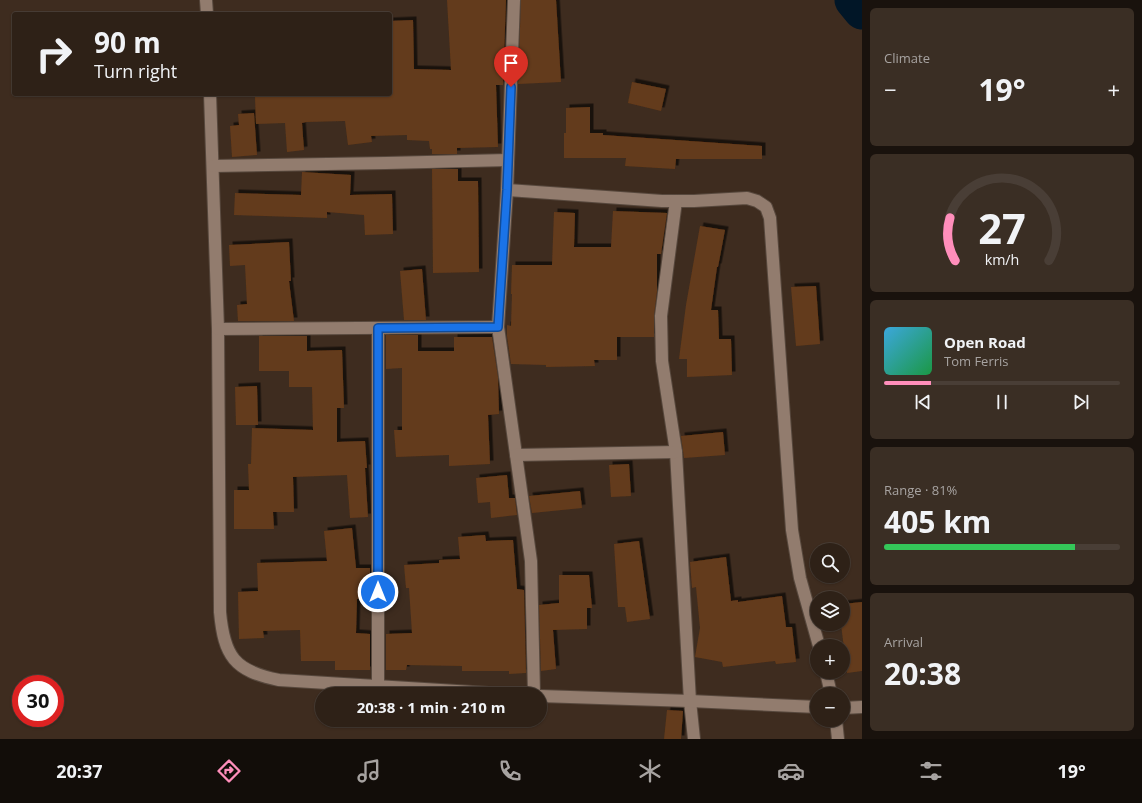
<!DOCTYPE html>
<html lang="en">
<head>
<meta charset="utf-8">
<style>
  body { margin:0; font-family:"Open Sans",sans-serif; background:#3a2e24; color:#f1f3f6; height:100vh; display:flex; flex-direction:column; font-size:15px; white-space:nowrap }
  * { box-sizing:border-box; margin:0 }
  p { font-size:13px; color:#a7a3a1 }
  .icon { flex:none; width:22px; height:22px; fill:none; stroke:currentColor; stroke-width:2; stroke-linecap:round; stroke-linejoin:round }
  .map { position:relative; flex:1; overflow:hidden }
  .sheet { display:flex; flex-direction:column; gap:8px; padding:8px; background:#19120d; width:280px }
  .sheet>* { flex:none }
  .hud { position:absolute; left:12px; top:12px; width:380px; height:84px; border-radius:4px; box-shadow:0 1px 3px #0004,0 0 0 1px #493e36; background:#2e2117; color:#f1f3f6; overflow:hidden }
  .buttons { position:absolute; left:810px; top:543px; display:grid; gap:8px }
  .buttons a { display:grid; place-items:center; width:40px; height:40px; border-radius:50%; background:#2e2117; box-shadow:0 1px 3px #0004,0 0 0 1px #493e36; font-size:20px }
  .speed { position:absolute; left:12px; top:675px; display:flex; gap:8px; font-size:20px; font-weight:700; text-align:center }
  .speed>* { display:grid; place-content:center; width:52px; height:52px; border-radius:50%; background:#2e2117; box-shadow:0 1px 3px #0004,0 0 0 1px #493e36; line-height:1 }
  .speed .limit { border:6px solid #d22; background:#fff; color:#111 }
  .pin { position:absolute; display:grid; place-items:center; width:34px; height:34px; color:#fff; margin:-41px -17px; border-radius:50% 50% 50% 0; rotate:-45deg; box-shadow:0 0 4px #0007 }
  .pin .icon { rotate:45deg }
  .me { position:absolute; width:44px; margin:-22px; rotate:0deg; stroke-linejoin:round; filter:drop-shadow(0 0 3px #0008) }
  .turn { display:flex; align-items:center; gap:14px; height:84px; padding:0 16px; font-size:18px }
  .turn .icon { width:52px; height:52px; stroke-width:2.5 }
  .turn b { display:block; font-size:28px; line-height:34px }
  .big { font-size:30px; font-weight:700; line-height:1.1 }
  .sheet .widget { flex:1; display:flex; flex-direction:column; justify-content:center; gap:6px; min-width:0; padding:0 14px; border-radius:6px; background:#3a2e24 }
  .sheet .dial { align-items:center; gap:0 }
  .dial svg { height:104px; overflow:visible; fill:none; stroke:#493e36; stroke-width:7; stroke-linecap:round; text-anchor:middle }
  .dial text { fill:#f1f3f6; stroke:none }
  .song { display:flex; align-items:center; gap:12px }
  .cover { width:48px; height:48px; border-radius:6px; background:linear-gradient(135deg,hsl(200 70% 55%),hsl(140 70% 35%)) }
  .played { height:4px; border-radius:2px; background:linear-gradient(90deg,#ff8ebb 20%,#493e36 20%) }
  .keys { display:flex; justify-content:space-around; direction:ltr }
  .heat { display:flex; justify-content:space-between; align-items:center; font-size:22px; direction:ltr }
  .charge { height:6px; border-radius:3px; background:linear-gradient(90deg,#34c759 81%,#493e36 0) }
  .trip { position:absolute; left:315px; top:687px; width:232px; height:40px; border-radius:20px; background:#2e2117; box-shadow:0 1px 3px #0004,0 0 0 1px #493e36; font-weight:700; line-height:40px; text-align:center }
  .dock { display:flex; height:64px; justify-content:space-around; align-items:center; background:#120d09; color:#a7a3a1 }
  .dock .icon { width:28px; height:28px }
  .dock .selected { color:#ff8ebb }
  .dock b { font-size:18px; color:#f1f3f6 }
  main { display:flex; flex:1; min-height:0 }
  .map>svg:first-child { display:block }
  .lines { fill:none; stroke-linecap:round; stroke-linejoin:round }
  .river { stroke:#011627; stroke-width:37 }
  .building { fill:#643a1a; filter:url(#shadow) }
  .street-casing { stroke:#57483d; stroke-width:14 }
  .street { stroke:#927c6e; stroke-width:12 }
  .route-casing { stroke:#114b97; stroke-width:10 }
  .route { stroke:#1a73e8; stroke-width:7 }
</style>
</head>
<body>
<main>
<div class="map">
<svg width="862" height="739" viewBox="0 0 862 739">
  <defs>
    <filter id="shadow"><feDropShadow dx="3.5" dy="-3.5" stdDeviation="0" flood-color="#0009"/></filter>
  </defs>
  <rect width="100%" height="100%" fill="#3e2c1f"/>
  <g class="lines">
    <polyline class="river" points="853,0 862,11"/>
  </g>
  <g class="building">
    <polygon points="447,0 506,0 503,85 496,85 498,147 457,148 457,154 432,154 432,149 430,149 429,141 407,140 407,135 371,136 372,142 348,145 345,121 306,122 302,123 304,150 287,152 285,123 256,124 255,97 287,96 287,94 390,94 390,21 413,20 414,69 451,70"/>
    <polygon points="521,0 556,0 561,82 518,84"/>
    <polygon points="632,82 666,89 661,111 628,103"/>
    <polygon points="590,107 590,133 603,133 603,135 762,146 762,159 676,159 675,169 625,166 626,158 564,158 564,133 566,133 566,108"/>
    <polygon points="254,113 257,155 232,157 230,126 239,125 238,114"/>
    <polygon points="432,169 458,169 458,181 478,181 479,272 433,273"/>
    <polygon points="302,172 351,175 350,195 392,194 393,234 365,235 364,215 327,212 327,218 234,215 235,193 301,195"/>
    <polygon points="613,211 667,213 661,254 657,254 657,291 654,316 654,337 617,337 617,360 594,360 595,366 546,367 546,365 511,364 507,336 507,325 511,326 512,294 511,294 512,265 552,265 554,212 575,213 574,247 611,247"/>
    <polygon points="700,226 725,230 718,267 717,267 711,310 718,310 719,339 731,339 732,375 687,377 687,359 679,359 686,305"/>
    <polygon points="289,242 291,281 289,281 294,321 238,321 237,305 247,304 245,265 230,266 229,245"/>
    <polygon points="422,269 426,320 404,320 400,271"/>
    <polygon points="816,286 820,344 796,346 791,287"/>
    <polygon points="386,335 418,335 418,351 454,351 454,337 492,337 498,377 499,414 488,415 490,464 449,466 449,455 396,457 394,430 402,430 402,368 386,369"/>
    <polygon points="259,336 307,336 307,351 342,350 344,408 337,408 337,442 365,441 367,468 365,468 368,517 350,518 347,475 293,477 294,512 273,512 274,529 234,529 234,490 249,490 248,464 251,464 252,428 313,430 312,387 289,387 289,371 259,371"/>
    <polygon points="257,386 258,425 236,425 235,387"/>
    <polygon points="723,432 725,455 684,458 681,436"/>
    <polygon points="629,464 631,496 611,497 609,465"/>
    <polygon points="507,475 509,498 515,498 517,515 491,518 490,502 478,503 476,478"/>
    <polygon points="580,491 582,508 532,513 529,496"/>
    <polygon points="352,528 356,568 370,568 370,598 357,599 356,633 370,634 370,670 335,670 335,661 301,661 300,630 263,631 264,638 239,639 238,592 258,591 257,563 327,561 324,531"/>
    <polygon points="485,535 486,541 513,540 517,589 524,590 526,673 509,674 509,671 462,671 462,666 407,665 406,670 386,670 386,634 412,633 409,588 406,588 404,565 439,563 439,560 460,559 458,537"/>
    <polygon points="639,541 650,619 627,622 625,607 618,607 614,544"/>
    <polygon points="726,557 731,601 738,600 738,602 782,596 786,627 792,627 796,662 776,664 775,661 723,667 722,662 695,657 700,628 696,587 692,588 690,562"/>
    <polygon points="559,575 589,575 592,608 587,608 587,629 553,630 556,669 541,671 539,605 559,603"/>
    <polygon points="862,602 862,671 847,673 841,624 843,624 843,604"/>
    <polygon points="667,710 683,711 681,739 664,739"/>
  </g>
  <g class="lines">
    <g class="street-casing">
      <g id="street">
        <polyline points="206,0 207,14"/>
        <polyline points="514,0 507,190 498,327 531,561 534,694"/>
        <path d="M210,94l8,235 2,283c4,44 14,59 59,68l226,14"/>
        <polyline points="213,166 386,163 508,160"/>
        <polyline points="507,190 662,201 694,201 747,198 757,201 766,207 770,218 792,530 800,578 819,646"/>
        <polyline points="676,201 661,316 662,361 676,452 690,701 694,739"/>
        <polyline points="218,329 498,327"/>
        <polyline points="516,455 676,452"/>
        <polyline points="826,672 831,694"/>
        <polyline points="378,686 378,328"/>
        <polyline points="540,696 690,701 817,707"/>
        <polyline points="843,708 862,707"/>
        <polyline points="836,720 838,739"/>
      </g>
    </g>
    <use href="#street" class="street"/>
  </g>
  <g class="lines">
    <g class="route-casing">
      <polyline id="route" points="378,592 378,328 498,327 507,190 511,87"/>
    </g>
    <use href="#route" class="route"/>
  </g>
</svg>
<div class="buttons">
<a><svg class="icon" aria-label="search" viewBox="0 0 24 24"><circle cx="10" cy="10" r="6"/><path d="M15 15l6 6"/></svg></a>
<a><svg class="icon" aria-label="layers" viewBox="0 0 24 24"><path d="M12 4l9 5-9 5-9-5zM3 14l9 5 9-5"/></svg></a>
<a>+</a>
<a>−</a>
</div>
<div class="speed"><div class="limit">30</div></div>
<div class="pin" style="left:511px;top:87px;background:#d93025"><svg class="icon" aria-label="arrive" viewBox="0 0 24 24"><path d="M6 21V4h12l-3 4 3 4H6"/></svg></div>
<svg class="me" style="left:378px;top:592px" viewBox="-20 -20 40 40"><circle r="17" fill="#1a73e8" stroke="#fff" stroke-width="3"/><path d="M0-11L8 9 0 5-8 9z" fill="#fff"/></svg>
<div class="trip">20:38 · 1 min · 210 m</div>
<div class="hud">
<div class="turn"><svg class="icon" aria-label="right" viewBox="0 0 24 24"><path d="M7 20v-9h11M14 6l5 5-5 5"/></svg><div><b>90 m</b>Turn right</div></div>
</div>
</div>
<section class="sheet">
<div class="widget"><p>Climate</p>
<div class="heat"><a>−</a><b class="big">19°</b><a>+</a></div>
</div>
<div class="widget dial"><svg viewBox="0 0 100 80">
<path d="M14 69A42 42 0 1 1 86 69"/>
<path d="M14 69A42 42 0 0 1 10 36" stroke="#ff8ebb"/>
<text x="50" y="56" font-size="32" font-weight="700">27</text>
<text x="50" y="72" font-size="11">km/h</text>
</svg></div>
<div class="widget">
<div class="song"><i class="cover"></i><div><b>Open Road</b><p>Tom Ferris</p></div></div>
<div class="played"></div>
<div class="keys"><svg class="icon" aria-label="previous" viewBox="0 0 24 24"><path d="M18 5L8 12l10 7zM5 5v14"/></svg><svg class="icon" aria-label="pause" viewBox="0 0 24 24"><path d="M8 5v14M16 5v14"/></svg><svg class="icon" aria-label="next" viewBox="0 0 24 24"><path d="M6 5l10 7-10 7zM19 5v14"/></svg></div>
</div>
<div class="widget"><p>Range · 81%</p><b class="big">405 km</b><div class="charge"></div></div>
<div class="widget"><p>Arrival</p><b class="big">20:38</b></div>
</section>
</main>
<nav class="dock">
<b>20:37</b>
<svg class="icon selected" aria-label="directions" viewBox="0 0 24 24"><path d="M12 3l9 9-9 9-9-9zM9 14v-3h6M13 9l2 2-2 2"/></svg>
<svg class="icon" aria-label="music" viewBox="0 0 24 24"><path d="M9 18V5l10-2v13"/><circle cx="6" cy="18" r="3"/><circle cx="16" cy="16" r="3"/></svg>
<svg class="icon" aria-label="phone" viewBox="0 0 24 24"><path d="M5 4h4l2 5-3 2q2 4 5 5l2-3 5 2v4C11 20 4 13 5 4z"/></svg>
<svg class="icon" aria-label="climate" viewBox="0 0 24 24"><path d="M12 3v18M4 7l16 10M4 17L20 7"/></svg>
<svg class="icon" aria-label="car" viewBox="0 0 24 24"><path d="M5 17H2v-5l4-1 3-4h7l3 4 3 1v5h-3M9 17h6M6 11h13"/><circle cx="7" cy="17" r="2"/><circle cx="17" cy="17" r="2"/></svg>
<svg class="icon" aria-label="filters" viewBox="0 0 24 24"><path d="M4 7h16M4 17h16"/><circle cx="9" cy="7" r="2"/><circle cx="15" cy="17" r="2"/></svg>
<b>19°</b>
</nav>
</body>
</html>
